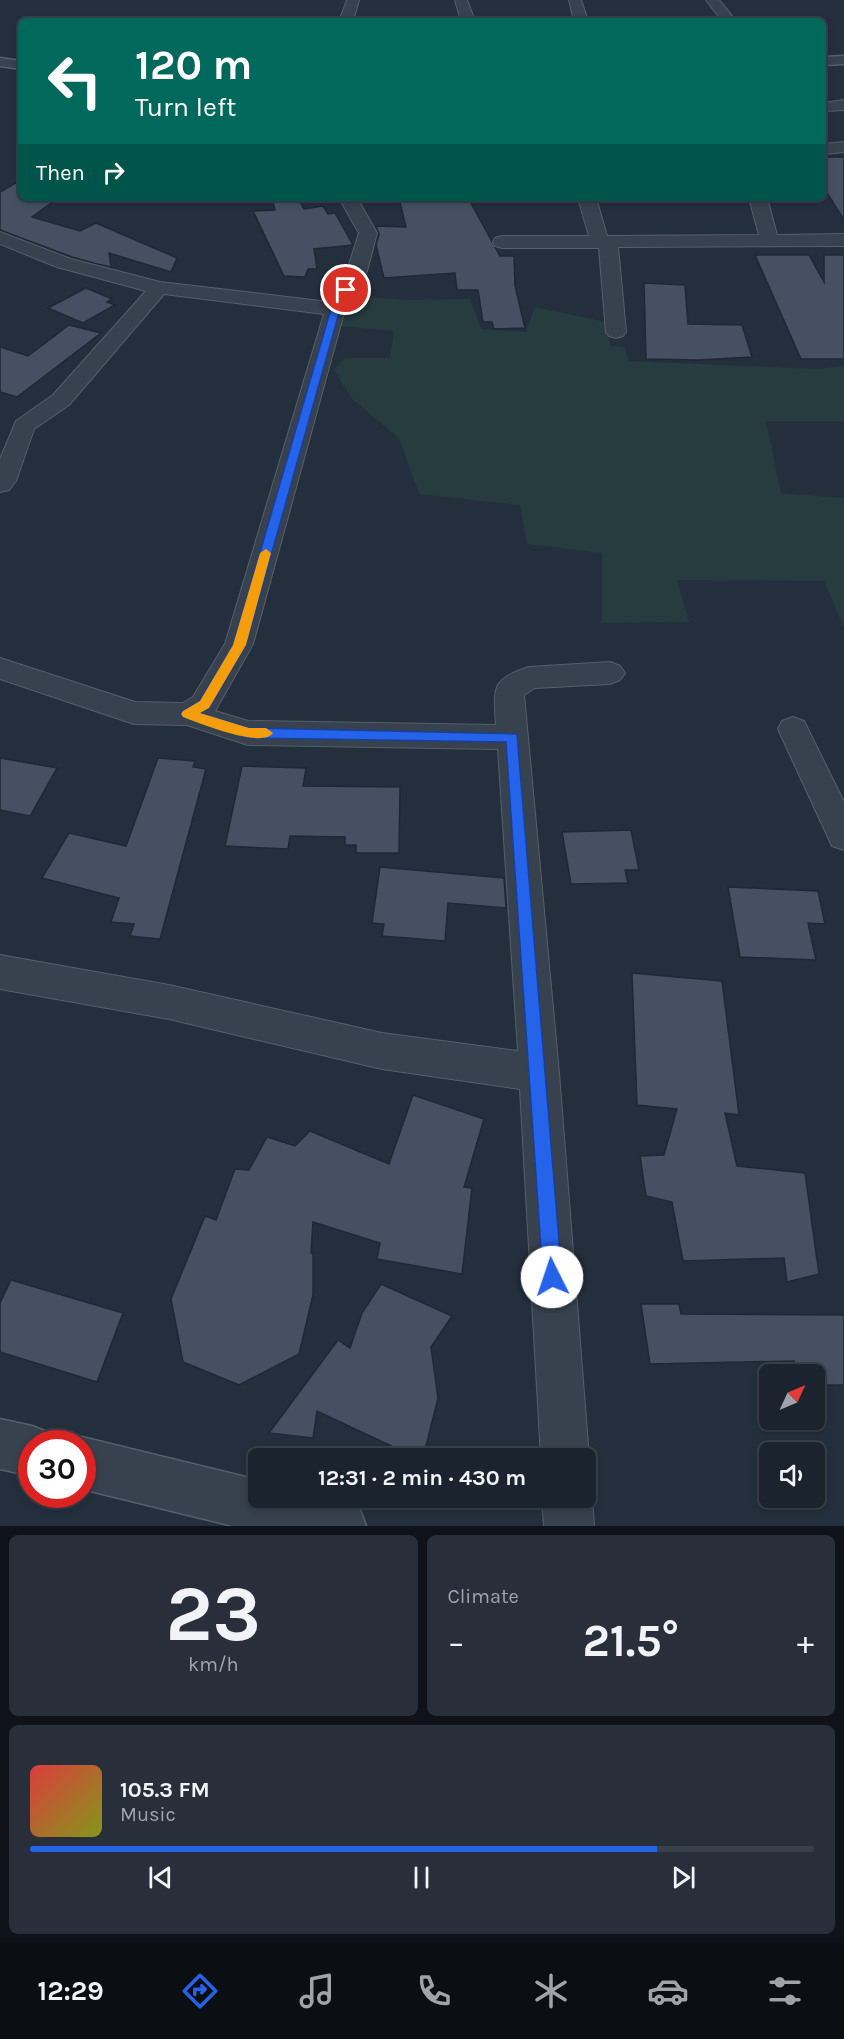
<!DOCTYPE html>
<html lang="en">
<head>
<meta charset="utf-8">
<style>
  body { margin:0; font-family:Karla,sans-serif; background:#282f3a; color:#f1f3f6; height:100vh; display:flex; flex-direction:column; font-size:22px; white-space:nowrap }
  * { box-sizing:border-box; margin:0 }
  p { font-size:20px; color:#a0a4aa }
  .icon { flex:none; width:33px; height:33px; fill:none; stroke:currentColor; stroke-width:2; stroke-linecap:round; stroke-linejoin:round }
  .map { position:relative; height:1526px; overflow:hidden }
  .drawer { display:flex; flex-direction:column; gap:9px; padding:9px; background:#0f1319; flex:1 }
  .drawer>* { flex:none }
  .top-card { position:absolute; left:18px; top:18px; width:808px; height:183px; border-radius:9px; box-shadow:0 3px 9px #0003,0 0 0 2px #39404a; background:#00695c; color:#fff; overflow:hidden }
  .needle { width:39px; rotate:46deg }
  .fabs { position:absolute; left:759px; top:1364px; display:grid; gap:12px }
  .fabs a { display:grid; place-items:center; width:66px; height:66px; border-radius:9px; background:#1b232e; box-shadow:0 3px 9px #0003,0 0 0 2px #39404a; font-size:30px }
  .speed { position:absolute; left:18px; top:1430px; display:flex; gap:12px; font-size:30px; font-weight:700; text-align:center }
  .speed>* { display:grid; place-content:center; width:78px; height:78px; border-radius:50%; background:#1b232e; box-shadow:0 3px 9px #0003,0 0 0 2px #39404a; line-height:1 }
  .speed .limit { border:9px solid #d22; background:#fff; color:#111 }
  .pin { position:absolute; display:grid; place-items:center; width:51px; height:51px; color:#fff; margin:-26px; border:3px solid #fff; border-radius:50%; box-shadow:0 2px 6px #0007 }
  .me { position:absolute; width:66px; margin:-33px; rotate:356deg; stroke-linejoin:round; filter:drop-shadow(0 0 4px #0008) }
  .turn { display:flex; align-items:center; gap:21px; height:126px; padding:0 18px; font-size:27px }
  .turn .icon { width:78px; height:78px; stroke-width:2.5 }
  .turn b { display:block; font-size:42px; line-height:51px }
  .then { display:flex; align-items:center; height:57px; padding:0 18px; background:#0003; gap:12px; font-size:22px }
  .big { font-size:45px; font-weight:700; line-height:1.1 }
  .drawer .tile { flex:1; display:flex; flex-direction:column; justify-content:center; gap:9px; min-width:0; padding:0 21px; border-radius:9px; background:#282f3a }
  .drawer .dial { align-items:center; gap:0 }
  .dial b { font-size:78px; line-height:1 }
  .song { display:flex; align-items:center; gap:18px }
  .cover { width:72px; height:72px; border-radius:9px; background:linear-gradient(135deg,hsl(0 70% 55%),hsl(70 70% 35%)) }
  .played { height:6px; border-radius:3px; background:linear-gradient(90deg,#2563eb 80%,#39404a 80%) }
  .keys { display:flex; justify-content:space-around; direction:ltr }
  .heat { display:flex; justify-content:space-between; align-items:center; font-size:33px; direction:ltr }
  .drawer .tiles { flex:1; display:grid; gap:9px; grid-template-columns:1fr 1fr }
  .tile:last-child { grid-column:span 2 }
  .trip { position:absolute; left:248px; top:1448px; width:348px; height:60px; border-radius:9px; background:#1b232e; box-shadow:0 3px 9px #0003,0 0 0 2px #39404a; font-weight:700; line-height:60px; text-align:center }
  .dock { display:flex; height:96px; justify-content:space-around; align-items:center; background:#0b0e12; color:#a0a4aa }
  .dock .icon { width:42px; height:42px }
  .dock .current { color:#2563eb }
  .dock b { font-size:27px; color:#f1f3f6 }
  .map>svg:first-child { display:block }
  .green { fill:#263c3f }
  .building { fill:#455162; stroke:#1f2835; stroke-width:1.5 }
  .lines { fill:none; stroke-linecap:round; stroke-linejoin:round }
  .minor-casing { stroke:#565f6c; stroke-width:2 }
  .tertiary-casing { stroke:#565f6c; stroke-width:3 }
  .minor { fill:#38414e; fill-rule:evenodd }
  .tertiary { fill:#38414e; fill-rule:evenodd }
  .route { fill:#2563eb; stroke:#184099; stroke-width:1.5 }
  .slow { fill:#f59e0b }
</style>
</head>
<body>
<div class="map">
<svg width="844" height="1526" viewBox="0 0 844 1526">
  <rect width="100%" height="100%" fill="#242f3e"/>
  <polygon class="green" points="351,296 411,300 470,299 481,329 526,332 535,307 606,322 610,346 625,347 628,361 818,369 844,366 844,421 766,421 781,493 844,498 844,628 824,581 677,580 689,622 602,623 602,553 527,544 520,505 419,494 399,438 352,399 334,370 345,358 390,358 394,331 340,326"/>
  <g class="building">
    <polygon points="824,157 844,157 844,220 824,188"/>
    <polygon points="21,180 21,198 54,201 32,217 80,231 96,223 177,258 171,272 109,253 111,267 97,264 72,257 0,230 0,192"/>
    <polygon points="272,198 298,198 304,209 323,206 328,214 335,213 353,245 314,249 317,269 308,269 305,277 284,276 253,211 275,210"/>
    <polygon points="399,198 468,198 500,256 514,256 515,286 525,328 494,329 492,322 483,322 478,290 457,290 455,273 384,278 376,245 379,234 376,226 406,227"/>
    <polygon points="755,255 809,255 824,282 824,255 844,255 844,359 801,359"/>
    <polygon points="644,283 685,285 688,324 742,325 752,357 698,360 646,359"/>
    <polygon points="86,288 112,299 107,302 115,305 83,323 48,308"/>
    <polygon points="69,325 101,333 17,397 0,392 0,347 28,356"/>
    <polygon points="0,758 57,768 30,816 0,810"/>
    <polygon points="158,758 195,761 193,767 206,769 160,939 130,936 134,924 111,922 119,898 42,878 69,833 126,846"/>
    <polygon points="242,766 306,768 303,786 400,787 399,853 356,853 356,845 345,845 345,837 290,836 288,849 225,846"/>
    <polygon points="631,830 639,870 625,870 628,883 571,884 562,832"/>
    <polygon points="380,867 504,878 506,908 448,903 445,941 382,936 384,924 372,923"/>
    <polygon points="728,887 818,891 825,924 808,923 816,960 740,957"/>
    <polygon points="632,973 722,981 739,1115 725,1113 737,1166 805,1173 819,1274 787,1282 784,1258 683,1261 672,1202 646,1196 640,1156 664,1155 677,1109 637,1105"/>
    <polygon points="413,1095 484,1119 464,1187 472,1188 462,1274 377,1259 380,1243 313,1222 311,1253 313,1253 313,1295 299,1354 239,1385 183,1362 171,1299 205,1216 216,1220 235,1169 249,1170 267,1137 295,1146 310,1131 389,1164"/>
    <polygon points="11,1280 123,1313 97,1382 0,1352 0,1303"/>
    <polygon points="381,1284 452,1316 431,1347 438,1398 423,1458 417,1458 317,1411 313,1438 269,1433 338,1340 350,1348 362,1313"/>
    <polygon points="641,1304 679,1304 681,1314 844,1315 844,1385 814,1385 814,1374 797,1374 794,1361 650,1364"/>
  </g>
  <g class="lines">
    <g class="minor-casing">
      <g id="minor">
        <polygon points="347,0 359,0 353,21 339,21"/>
        <polygon points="455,0 467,0 475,21 461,21"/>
        <polygon points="569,0 581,0 588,21 574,21"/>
        <polygon points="706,0 719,0 736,21 722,21"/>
        <polygon points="844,100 844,110 824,111 824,103"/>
        <polygon points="844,142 844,152 824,154 824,144"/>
        <path d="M339,198h18l20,35 -10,38 -22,38 -92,335 -38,67 33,10 248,4c-2,-36 -6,-46 33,-58l81,-5 10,4 5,7 -5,7 -10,4 -75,4 -11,7 35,378 30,385 -4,11v-11h-44l-21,-369 -138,-20 -213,-50 -169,-30v-34l169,30 213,48 136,18 -20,-302 -250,-4 -61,-20 -53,-1 -134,-45v-21l135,44 48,1 10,-6 32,-53 99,-330 -160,-20 -95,111 -35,24 -18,52 -7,9 -9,2v-33l16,-38 37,-26 93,-104 -89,-24 -57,-23v-12l71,27 89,23 169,20 18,-31 12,-38z"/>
        <polygon points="578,198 596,198 607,236 759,235 749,198 767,198 777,235 844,234 844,246 618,247 626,332 623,336 616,338 609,336 606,332 599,248 502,248 495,246 493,242 495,238 502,236 589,236"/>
        <polygon points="793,717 804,721 844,802 844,850 832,846 778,729 782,721"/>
        <polygon points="585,1480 592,1497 594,1526 544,1526 542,1497 585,1497"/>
      </g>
    </g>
    <g class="tertiary-casing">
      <g id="tertiary">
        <polygon points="844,56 844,64 824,65 824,57"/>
        <polygon points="0,58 21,61 21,69 0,66"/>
        <polygon points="0,1419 32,1426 50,1433 54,1443 32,1443 32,1476 0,1469"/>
        <polygon points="82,1437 258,1480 258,1497 329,1497 359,1507 366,1526 233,1526 82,1489 82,1443 68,1443"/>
      </g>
    </g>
    <use href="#minor" class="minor"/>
    <use href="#tertiary" class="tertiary"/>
  </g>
  <polygon class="route" points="346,287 351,290 340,309 246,645 209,708 200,713 249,728 517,734 562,1277 559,1284 552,1287 546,1284 543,1277 506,742 249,738 183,717 181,714 183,711 200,701 233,645 331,309 343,288"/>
  <path class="slow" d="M266,549l5,4 -25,92 -37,63 -9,5 49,15h17l7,5c-11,16 -74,-10 -90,-16l-2,-3 2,-3 17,-10 33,-56 27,-92z"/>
</svg>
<div class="fabs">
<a><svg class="needle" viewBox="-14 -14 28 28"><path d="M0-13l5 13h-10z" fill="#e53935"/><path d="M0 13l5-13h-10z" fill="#a0a4aa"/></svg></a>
<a><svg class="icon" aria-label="sound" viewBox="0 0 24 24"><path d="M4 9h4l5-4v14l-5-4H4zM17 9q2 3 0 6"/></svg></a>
</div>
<div class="speed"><div class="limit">30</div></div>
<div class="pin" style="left:346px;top:290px;background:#d93025"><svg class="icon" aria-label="arrive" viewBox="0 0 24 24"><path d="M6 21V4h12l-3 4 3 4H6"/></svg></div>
<svg class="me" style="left:552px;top:1277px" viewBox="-20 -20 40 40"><circle r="19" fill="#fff"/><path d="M0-13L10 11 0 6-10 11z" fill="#2563eb"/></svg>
<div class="trip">12:31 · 2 min · 430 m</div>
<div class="top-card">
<div class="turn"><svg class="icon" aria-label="left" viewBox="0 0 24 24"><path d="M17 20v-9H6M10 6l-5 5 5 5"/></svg><div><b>120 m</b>Turn left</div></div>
<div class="then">Then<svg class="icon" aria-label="right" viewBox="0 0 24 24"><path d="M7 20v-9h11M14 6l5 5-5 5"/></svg></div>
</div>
</div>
<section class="drawer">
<div class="tiles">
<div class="tile dial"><b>23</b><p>km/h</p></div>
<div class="tile"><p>Climate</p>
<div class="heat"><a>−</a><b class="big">21.5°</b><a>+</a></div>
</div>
<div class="tile">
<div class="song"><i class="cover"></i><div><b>105.3 FM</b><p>Music</p></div></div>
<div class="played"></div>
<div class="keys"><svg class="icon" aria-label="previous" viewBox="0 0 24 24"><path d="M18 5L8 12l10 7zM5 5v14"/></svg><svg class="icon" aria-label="pause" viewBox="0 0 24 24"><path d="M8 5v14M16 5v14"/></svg><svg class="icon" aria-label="next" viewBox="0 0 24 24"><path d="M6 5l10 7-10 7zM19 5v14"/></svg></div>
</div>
</div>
</section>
<nav class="dock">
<b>12:29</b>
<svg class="icon current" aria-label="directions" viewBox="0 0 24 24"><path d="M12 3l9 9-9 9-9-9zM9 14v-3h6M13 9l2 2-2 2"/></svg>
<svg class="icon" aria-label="music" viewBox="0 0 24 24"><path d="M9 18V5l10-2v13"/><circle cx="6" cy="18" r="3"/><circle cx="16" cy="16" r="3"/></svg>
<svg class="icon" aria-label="phone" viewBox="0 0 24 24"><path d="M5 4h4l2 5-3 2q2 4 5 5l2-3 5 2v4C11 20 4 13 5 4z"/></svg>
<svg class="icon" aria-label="climate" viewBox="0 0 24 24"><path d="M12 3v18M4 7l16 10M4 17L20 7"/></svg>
<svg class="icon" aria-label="car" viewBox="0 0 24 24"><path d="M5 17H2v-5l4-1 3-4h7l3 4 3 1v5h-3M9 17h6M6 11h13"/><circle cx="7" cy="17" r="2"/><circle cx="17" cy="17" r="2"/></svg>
<svg class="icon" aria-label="filters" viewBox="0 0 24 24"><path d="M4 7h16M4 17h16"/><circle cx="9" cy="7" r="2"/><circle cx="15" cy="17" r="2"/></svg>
</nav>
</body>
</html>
